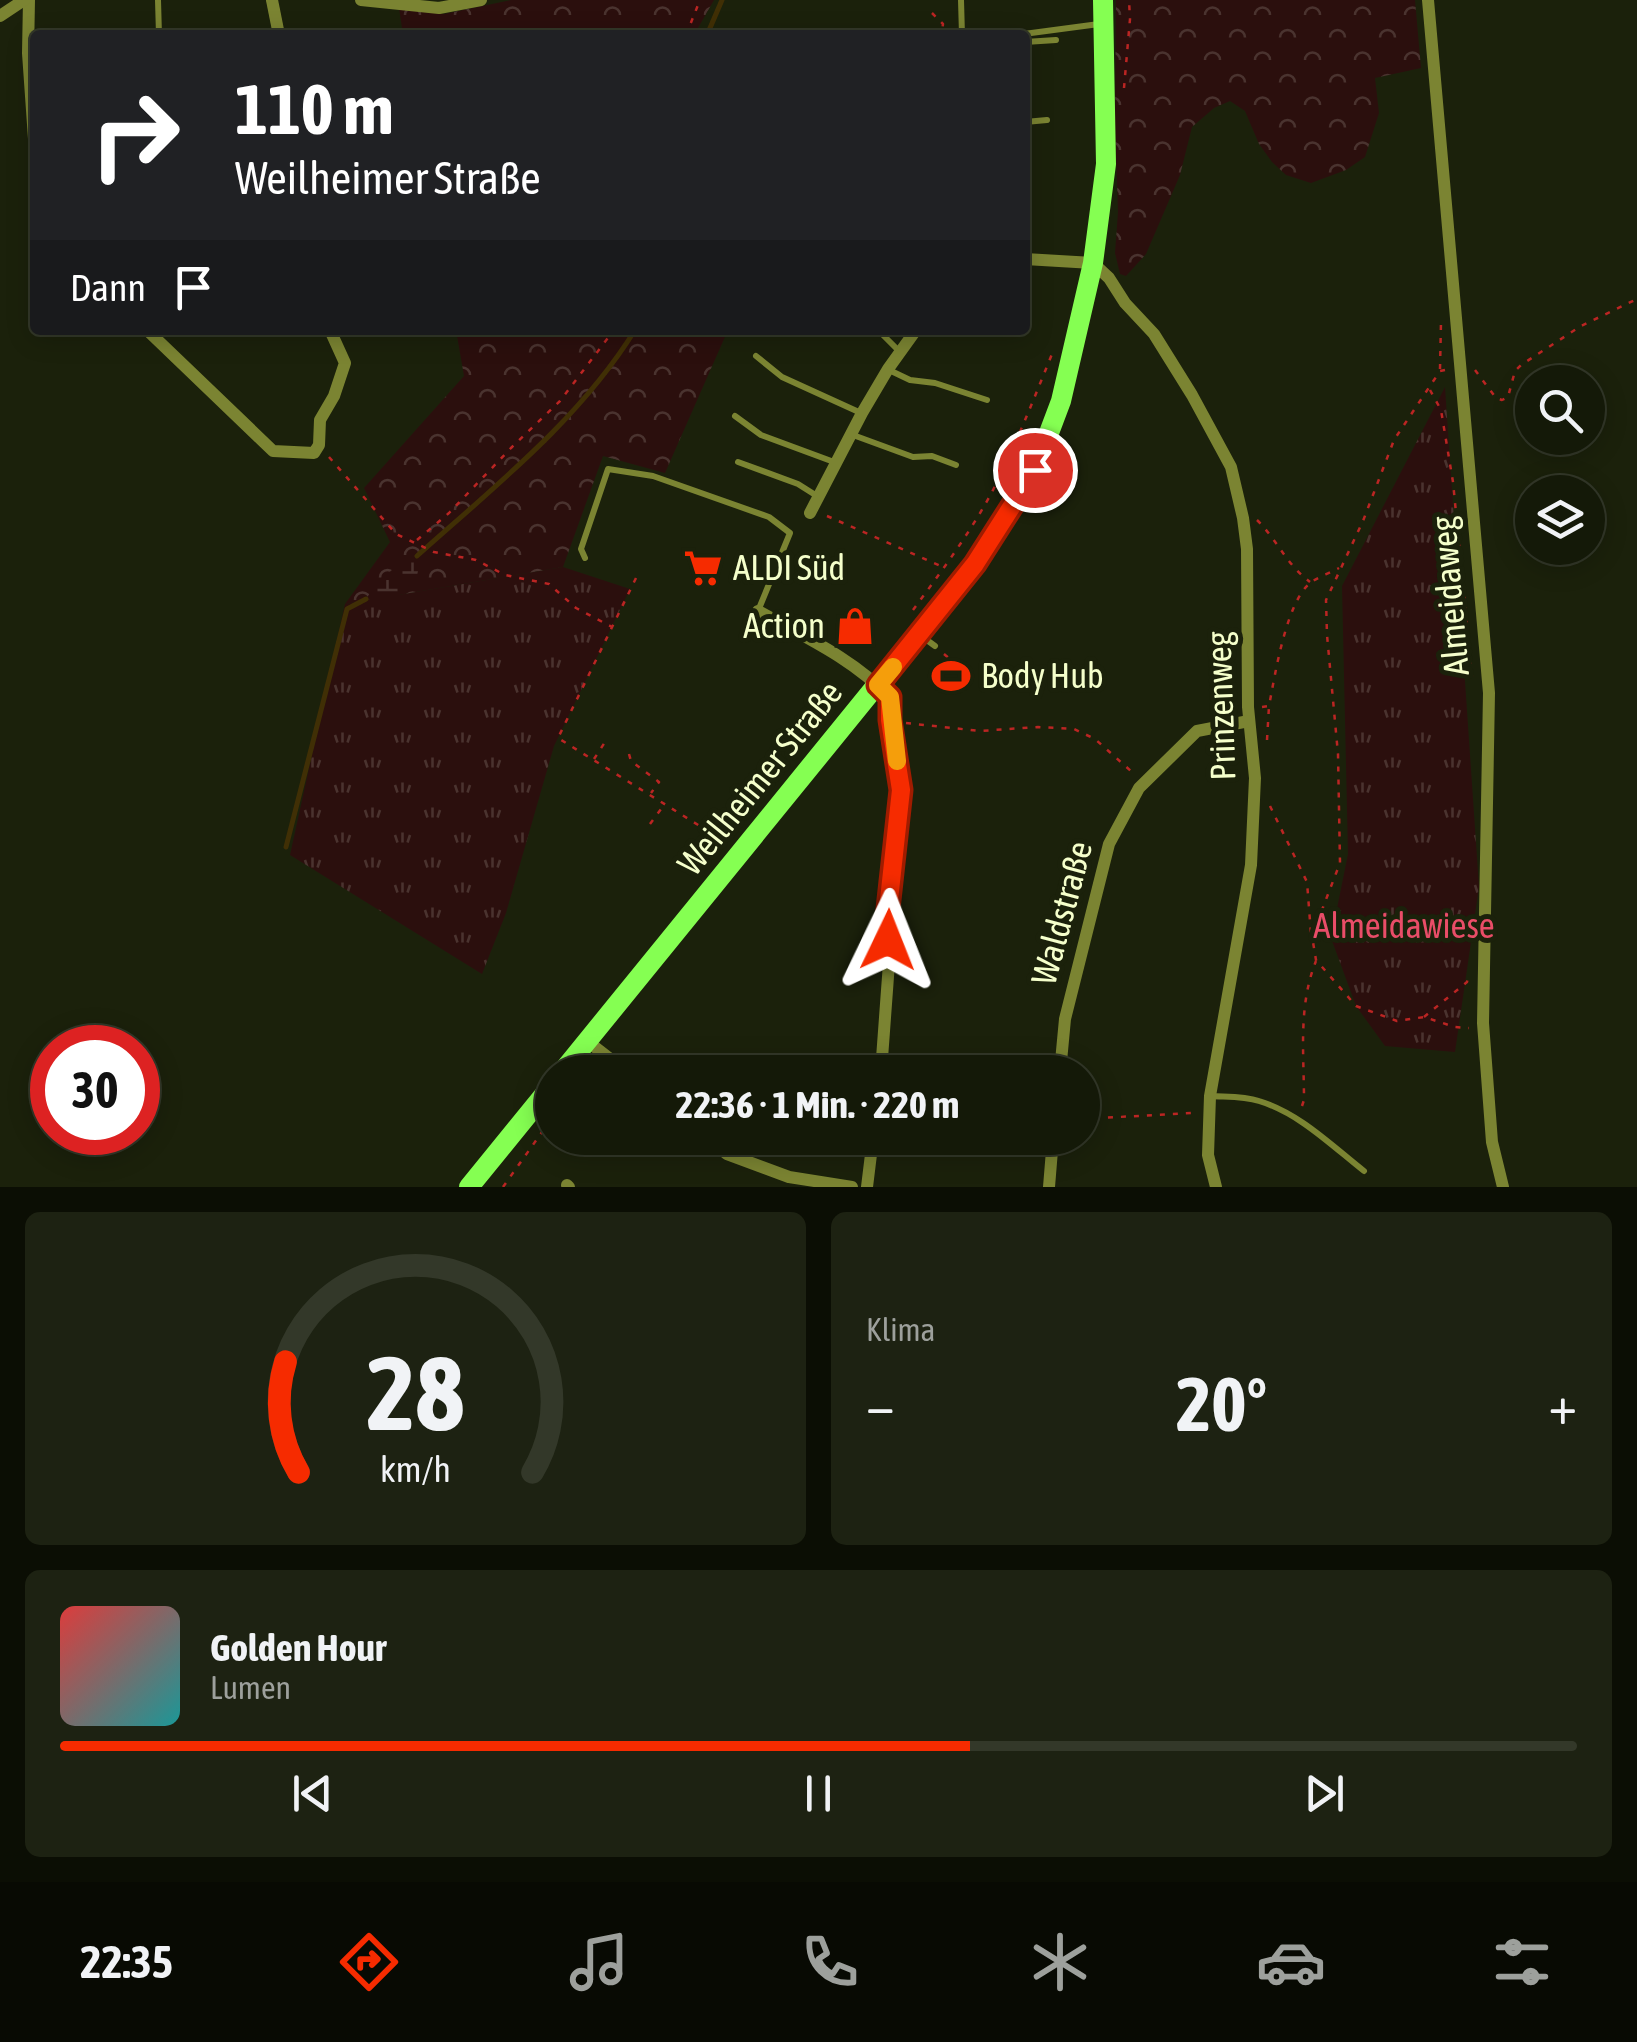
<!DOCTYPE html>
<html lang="de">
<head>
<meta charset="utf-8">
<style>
  body { margin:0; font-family:"Asap Condensed",sans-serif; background:#1d2212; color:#f1f3f6; height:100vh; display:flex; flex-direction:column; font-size:38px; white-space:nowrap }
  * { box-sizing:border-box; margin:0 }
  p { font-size:32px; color:#9da09c }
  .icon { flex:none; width:55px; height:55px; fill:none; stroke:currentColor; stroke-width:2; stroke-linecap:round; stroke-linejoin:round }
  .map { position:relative; height:1187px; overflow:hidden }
  .panel { display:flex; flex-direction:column; gap:25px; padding:25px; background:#0b0e04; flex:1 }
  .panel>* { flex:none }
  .guide { position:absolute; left:30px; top:30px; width:1000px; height:305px; border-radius:10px; box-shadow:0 5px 25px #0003,0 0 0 2px #333829; background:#202124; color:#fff; overflow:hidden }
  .tools { position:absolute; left:1515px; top:365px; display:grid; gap:20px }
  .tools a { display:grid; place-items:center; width:90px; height:90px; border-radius:50%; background:#141908; box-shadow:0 5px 25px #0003,0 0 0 2px #333829; font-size:50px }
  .speed { position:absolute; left:30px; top:1025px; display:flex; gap:20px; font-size:50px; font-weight:700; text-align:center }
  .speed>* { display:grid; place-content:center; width:130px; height:130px; border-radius:50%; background:#141908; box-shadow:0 5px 25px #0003,0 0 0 2px #333829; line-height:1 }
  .speed .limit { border:15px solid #d22; background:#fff; color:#111 }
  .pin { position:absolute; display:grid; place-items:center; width:85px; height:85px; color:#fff; margin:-42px; border:5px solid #fff; border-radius:50%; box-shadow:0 2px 10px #0007 }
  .me { position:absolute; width:110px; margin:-55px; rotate:2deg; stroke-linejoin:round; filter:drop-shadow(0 0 8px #0008) }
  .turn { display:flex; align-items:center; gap:35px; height:210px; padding:0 40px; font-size:45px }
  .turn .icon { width:130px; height:130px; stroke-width:2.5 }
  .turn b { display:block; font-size:70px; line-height:85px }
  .then { display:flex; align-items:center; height:95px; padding:0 40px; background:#0003; gap:20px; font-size:38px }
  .big { font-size:75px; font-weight:700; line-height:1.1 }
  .panel .card { flex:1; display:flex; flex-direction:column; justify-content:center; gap:15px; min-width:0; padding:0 35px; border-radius:15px; background:#1d2212 }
  .panel .dial { align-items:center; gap:0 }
  .dial svg { height:260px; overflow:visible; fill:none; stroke:#333829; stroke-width:7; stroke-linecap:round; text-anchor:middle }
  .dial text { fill:#f1f3f6; stroke:none }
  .song { display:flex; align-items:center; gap:30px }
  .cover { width:120px; height:120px; border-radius:15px; background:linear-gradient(135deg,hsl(0 70% 55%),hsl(180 70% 35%)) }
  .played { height:10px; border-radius:5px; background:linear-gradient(90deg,#f62b00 60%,#333829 60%) }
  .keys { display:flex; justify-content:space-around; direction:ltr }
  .heat { display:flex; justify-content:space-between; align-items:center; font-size:55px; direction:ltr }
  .panel .tiles { flex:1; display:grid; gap:25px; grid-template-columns:1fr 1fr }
  .card:last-child { grid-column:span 2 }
  .trip { position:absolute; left:535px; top:1055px; width:565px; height:100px; border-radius:50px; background:#141908; box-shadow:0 5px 25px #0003,0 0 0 2px #333829; font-weight:700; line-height:100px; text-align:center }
  .tabs { display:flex; height:160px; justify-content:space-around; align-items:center; background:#080a03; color:#9da09c }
  .tabs .icon { width:70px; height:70px }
  .tabs .on { color:#f62b00 }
  .tabs b { font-size:45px; color:#f1f3f6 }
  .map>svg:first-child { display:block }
  .grass { fill:url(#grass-tufts) }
  .forest { fill:url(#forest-crowns) }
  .wetland { fill:url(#wetland-marsh) }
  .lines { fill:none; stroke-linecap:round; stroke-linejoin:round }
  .stream { stroke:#402f05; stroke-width:5 }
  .path { stroke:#bb2523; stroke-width:2.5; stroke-dasharray:5 8; stroke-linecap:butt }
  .lane { stroke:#7b8432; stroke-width:6 }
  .street { stroke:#7b8432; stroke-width:12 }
  .primary { stroke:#85ff52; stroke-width:20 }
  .route-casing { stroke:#a01c00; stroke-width:25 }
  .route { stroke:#f62b00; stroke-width:18 }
  .slow { stroke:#f59e0b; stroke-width:18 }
  .labels { text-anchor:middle; stroke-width:10; stroke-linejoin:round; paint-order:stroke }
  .poi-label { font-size:35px; fill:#f5ffcb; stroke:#1b210b; text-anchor:start }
  .street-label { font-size:35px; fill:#f5ffcb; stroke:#1b210b }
  .park-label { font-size:35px; fill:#e94d68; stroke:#1b210b }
</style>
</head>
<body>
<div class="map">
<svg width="1637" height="1187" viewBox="0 0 1637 1187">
  <defs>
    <pattern id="grass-tufts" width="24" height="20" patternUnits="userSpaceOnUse" patternTransform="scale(2.5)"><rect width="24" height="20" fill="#2b0f0d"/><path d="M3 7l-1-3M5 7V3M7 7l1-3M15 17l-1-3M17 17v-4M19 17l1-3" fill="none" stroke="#4a332f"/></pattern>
    <pattern id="forest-crowns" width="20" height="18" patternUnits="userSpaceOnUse" patternTransform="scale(2.5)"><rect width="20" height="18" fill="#2b0f0d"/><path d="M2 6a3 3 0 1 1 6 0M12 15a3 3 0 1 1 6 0" fill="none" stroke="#4a332f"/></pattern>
    <pattern id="wetland-marsh" width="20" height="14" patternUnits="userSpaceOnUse" patternTransform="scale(2.5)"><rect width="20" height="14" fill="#2b0f0d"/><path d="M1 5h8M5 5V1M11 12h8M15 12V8" fill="none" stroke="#4a332f"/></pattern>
  </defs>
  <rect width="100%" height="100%" fill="#1b210b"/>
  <g class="grass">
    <polygon points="1445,387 1479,887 1455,1052 1385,1046 1356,1006 1331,938 1348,854 1342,586"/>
    <polygon points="563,567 630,589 554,746 506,913 482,974 290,855 345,604"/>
  </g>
  <g class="forest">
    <polygon points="511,0 714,0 694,35 403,35 399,8 444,14"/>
    <polygon points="1116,0 1415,0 1421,68 1375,78 1379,113 1365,157 1346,170 1311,183 1286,175 1272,162 1259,144 1245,111 1230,101 1214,108 1192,127 1180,175 1146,254 1126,276 1120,274 1115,253 1118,212 1115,123"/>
    <polygon points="456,330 728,330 665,473 603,456 563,567 345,604 390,542 364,488 464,376"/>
  </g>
  <path class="wetland" d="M417,556c9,29 -24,51 -51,43 13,-21 29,-34 51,-43z"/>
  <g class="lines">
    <g class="stream">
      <polyline points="707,35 722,0"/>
      <path d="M417,556c77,-69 163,-137 218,-226"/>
      <polyline points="286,847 347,609 366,599"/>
    </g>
    <g class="path">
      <polyline points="932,13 943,24 942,32 937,35"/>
      <polyline points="686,35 700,0"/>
      <polyline points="1124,88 1130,19 1129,0"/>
      <polyline points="1440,369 1441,322"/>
      <polyline points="1445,370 1440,371 1394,440 1363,521 1326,600 1327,635 1338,754 1340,863 1312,936 1316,960 1356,1006 1397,1021 1424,1017 1455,1027 1469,1028"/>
      <polyline points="1475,370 1496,398 1502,400 1508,397 1515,371 1521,365 1581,326 1637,299"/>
      <polyline points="1430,390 1441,410 1453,482 1472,677"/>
      <polyline points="329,457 396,534 434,552 476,560 505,575 549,584 576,608 612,627"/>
      <polyline points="827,516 943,567"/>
      <path d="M1257,520c21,21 29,44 53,62"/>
      <polyline points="417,540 449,513 511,448 560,401 614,330"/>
      <polyline points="636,578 558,738 724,841"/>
      <path d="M913,610c28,-38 57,-77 79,-118 23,-45 41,-91 60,-138"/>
      <polyline points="869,625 873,628"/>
      <polyline points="844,642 862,641"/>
      <polyline points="944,654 968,675 964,678"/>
      <path d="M1262,707l7,-1c6,-31 17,-103 41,-123 8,-6 20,-10 29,-15"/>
      <polyline points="906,723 980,731 1038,727 1074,729 1095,739 1132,772"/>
      <polyline points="1267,740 1269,706"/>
      <polyline points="629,754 631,761 659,782 651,793"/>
      <polyline points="594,759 607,739"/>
      <polyline points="1270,806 1307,882 1311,934"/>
      <polyline points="650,824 664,805"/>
      <polyline points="706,862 715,852"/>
      <polyline points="1424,1017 1467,982 1468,977"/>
      <path d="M1302,1106l2,-6c0,-47 -6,-94 12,-139"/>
      <polyline points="1082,1119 1192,1113"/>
      <polyline points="503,1187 552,1118"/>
    </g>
    <g class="lane">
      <polyline points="158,0 159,35"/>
      <polyline points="961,0 962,35"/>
      <polyline points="1016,35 1099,24"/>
      <polyline points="1025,42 1056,40"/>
      <polyline points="1025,122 1047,120"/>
      <polyline points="856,330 880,334"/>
      <polyline points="878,330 900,352"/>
      <polyline points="1021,330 1023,330"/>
      <polyline points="756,356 782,377 861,413"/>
      <polyline points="889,370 910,380 935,383 987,400"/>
      <polyline points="735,416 761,435 834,462"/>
      <polyline points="853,435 913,457 932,456 956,465"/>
      <polyline points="738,462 798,484 817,496"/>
      <polyline points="585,558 581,549 608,469 653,476 769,517 790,533 758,611"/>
      <polyline points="920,635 935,646"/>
      <path d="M1211,1096c16,1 33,0 48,5 40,12 72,44 105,70"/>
    </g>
    <g class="street">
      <polyline points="29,0 28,53 35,153"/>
      <polyline points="272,0 279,35"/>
      <polyline points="361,0 439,8 481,0"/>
      <polyline points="1428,0 1489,693 1483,1023 1492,1142 1503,1187"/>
      <polyline points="0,16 24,0"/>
      <polyline points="1025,259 1093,263 1109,278 1125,303 1154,334 1192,395 1231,467 1243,518 1247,549 1248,707 1255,778 1251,865 1210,1096 1208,1155 1216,1187"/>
      <polyline points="147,330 273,451 314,453 319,445 320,420 334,396 345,363 330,330"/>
      <polyline points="810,513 862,413 888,369 916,330"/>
      <path d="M758,611c45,25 96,48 131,86l12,93 -14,128 2,45 -8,109"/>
      <polyline points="587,1041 627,1072"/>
      <polyline points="1060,1072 1065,1019 1109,844 1139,788 1197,731 1249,721"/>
      <polyline points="707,1138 727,1154 789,1177 852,1187"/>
      <polyline points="567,1185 569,1187"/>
      <polyline points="867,1187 873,1138"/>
      <polyline points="1049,1187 1053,1138"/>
    </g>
    <g class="primary">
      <polyline points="562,1072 975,564 1035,470 1061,401 1093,263 1106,164 1103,0"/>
      <polyline points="469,1187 552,1085"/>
    </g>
  </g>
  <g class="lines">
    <g class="route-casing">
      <polyline id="route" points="888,940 887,918 901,790 890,720 890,697 878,685 975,564 1035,470"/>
    </g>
    <use href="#route" class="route"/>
    <polyline class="slow" points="893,667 878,685 890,697 897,761"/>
  </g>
  <defs>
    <g id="supermarket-bare" transform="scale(3)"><path d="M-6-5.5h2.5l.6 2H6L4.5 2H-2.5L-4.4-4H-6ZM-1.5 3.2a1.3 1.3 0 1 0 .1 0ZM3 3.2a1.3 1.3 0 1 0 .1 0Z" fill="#f62b00" stroke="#1b210b" stroke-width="2.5" paint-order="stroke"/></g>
    <g id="shop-bare" transform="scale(3)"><path d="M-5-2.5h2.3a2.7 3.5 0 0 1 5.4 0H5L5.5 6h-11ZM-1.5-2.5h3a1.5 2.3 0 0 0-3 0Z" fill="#f62b00" stroke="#1b210b" stroke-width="2.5" paint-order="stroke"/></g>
    <g id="stadium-bare" transform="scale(3)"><path d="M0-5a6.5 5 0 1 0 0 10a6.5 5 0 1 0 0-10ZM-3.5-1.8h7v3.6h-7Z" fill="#f62b00" stroke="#1b210b" stroke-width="2.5" paint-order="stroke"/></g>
  </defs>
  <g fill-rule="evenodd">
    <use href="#supermarket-bare" x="703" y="568"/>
    <use href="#shop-bare" x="855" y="626"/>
    <use href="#stadium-bare" x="951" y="676"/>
  </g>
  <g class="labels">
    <g class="poi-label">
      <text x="733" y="580">ALDI Süd</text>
      <text x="825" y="638" text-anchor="end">Action</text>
      <text x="981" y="688">Body Hub</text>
    </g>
    <g class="street-label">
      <text transform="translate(1450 596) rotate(-95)" y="12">Almeidaweg</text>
      <text transform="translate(1221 706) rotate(-92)" y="12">Prinzenweg</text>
      <text transform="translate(760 778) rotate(-51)" y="12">Weilheimer Straße</text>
      <text transform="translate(1062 913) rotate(-75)" y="12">Waldstraße</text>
    </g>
    <g class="park-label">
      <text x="1404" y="938">Almeidawiese</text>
    </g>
  </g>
</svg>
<div class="tools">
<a><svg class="icon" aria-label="search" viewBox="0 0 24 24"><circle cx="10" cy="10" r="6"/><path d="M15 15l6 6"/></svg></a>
<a><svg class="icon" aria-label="layers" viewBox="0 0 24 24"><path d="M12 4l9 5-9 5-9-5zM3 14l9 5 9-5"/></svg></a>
</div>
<div class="speed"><div class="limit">30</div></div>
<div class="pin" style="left:1035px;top:470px;background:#d93025"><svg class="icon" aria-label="arrive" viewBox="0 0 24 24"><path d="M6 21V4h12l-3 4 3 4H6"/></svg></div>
<svg class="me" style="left:888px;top:940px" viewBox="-20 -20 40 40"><path d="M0-17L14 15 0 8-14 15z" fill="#f62b00" stroke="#fff" stroke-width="4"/></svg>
<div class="trip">22:36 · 1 Min. · 220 m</div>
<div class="guide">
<div class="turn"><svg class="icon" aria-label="right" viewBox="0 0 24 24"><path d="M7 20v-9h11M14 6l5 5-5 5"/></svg><div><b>110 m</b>Weilheimer Straße</div></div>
<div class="then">Dann<svg class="icon" aria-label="arrive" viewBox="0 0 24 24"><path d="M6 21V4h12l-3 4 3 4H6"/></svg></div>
</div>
</div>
<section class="panel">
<div class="tiles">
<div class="card dial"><svg viewBox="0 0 100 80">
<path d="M14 69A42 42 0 1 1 86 69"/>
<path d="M14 69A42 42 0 0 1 10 35" stroke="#f62b00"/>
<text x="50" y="56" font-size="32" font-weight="700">28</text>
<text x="50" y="72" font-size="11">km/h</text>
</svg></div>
<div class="card"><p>Klima</p>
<div class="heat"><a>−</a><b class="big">20°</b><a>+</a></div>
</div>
<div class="card">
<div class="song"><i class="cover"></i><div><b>Golden Hour</b><p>Lumen</p></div></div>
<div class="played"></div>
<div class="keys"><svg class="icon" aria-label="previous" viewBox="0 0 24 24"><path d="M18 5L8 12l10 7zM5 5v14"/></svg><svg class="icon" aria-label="pause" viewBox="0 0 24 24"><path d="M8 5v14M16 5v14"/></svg><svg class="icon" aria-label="next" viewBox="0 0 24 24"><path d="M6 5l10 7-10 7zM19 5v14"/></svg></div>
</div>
</div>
</section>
<nav class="tabs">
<b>22:35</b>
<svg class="icon on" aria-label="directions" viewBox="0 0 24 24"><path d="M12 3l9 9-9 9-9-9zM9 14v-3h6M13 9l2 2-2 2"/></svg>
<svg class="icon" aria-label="music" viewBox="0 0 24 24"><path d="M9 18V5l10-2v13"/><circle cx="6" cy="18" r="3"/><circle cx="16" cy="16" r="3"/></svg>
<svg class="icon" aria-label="phone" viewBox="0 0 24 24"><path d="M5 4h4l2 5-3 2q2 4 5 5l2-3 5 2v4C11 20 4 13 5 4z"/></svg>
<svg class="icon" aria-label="climate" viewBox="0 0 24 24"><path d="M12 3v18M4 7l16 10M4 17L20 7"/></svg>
<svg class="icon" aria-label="car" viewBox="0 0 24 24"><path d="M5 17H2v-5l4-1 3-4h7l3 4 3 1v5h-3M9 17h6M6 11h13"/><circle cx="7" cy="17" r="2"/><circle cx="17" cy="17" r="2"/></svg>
<svg class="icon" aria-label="filters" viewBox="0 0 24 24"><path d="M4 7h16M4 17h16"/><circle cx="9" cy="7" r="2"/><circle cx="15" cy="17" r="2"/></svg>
</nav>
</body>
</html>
